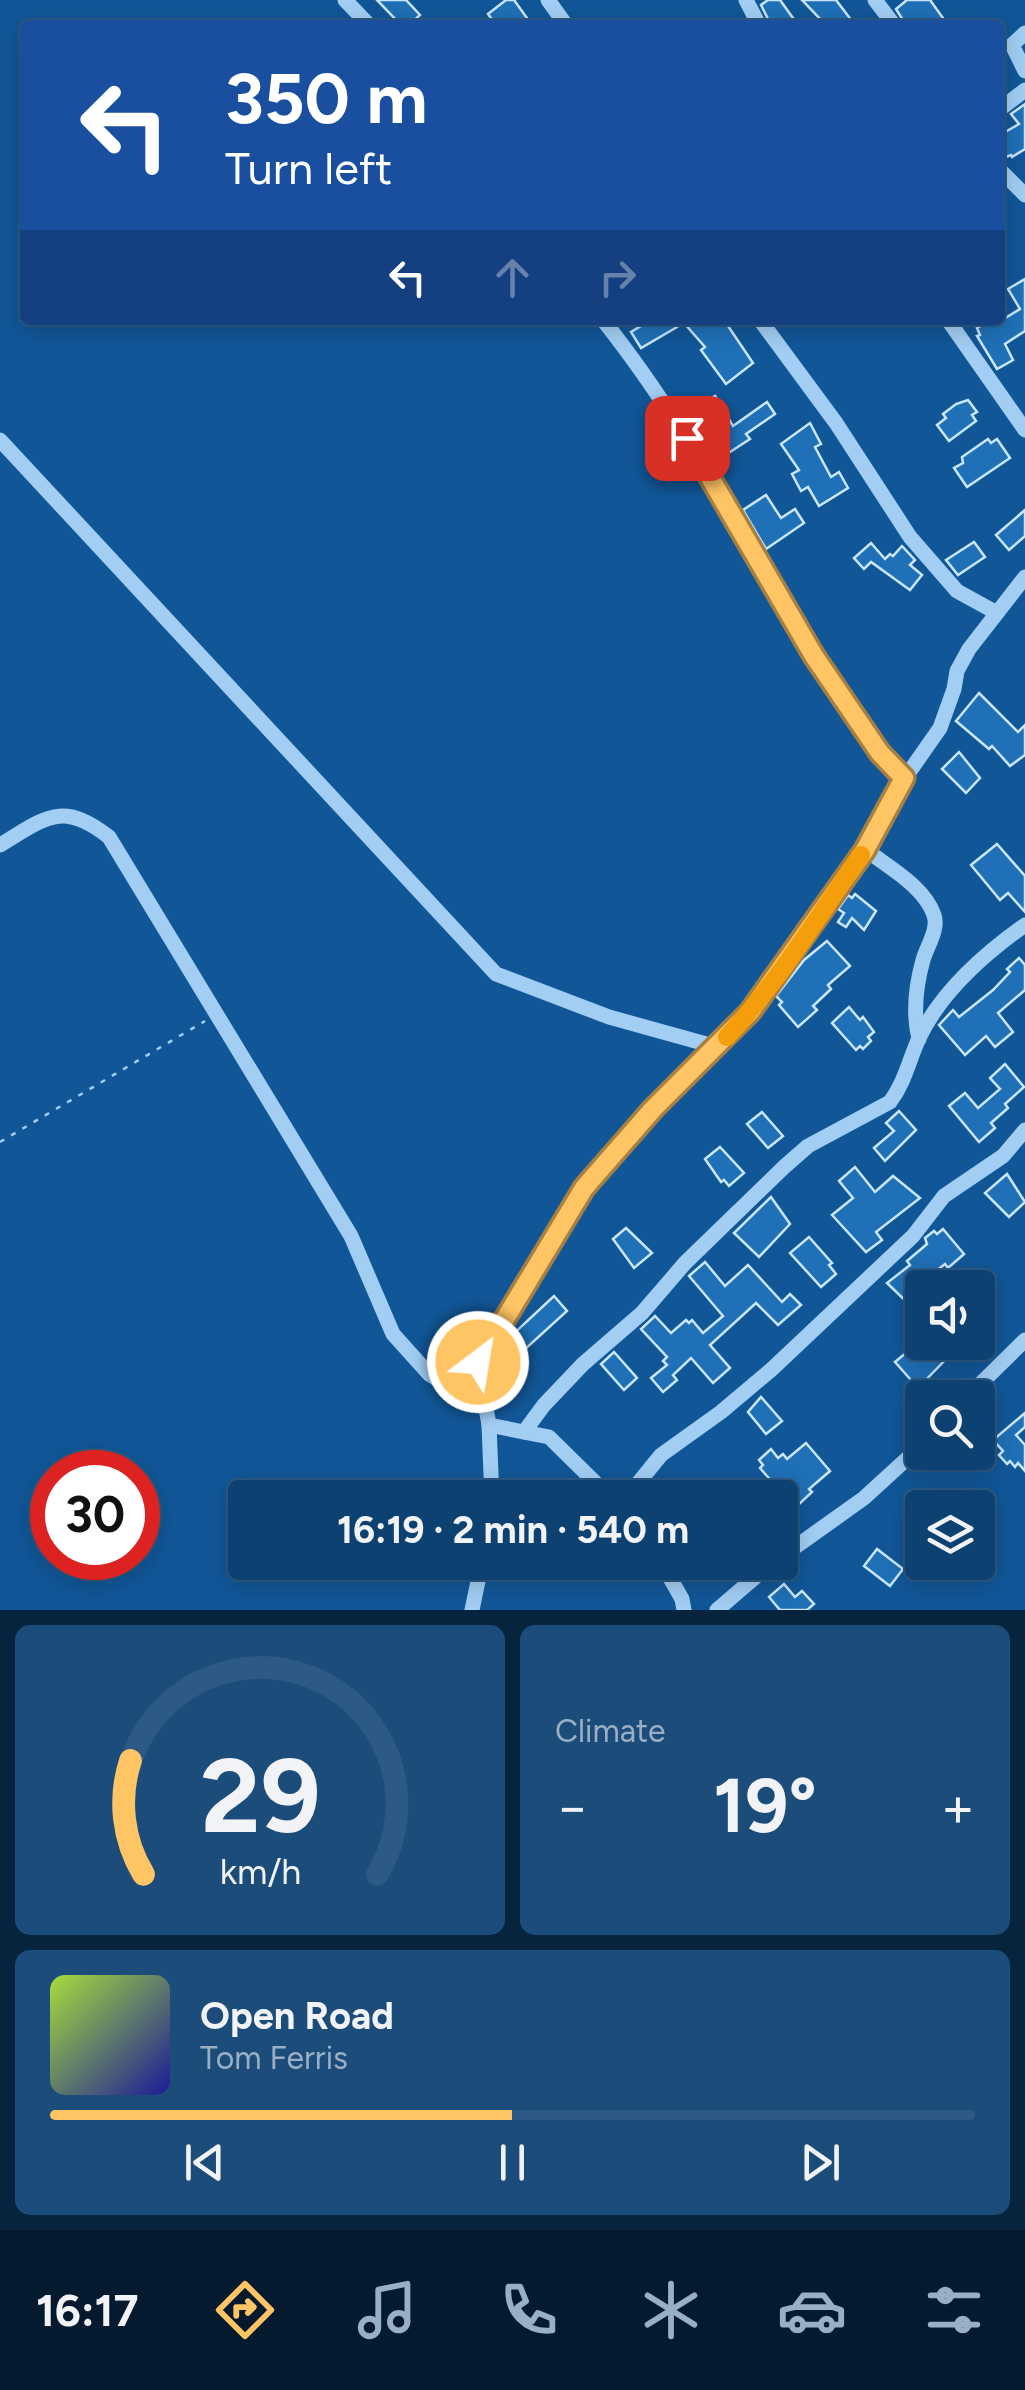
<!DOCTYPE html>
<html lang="en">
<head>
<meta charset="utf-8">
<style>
  body { margin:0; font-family:Figtree,sans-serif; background:#1b4c7a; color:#f1f3f6; height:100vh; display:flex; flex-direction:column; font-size:38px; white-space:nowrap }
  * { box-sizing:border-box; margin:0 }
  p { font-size:32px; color:#9aafc4 }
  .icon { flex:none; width:55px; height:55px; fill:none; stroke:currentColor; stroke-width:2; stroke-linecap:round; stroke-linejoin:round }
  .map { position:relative; height:1610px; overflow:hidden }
  .side { display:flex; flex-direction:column; gap:15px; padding:15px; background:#07243f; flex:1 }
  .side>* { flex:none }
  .banner { position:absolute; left:20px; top:20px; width:985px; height:305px; border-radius:10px; box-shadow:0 5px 25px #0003,0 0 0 2px #2d5a84; background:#1a4fa0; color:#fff; overflow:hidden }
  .tools { position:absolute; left:905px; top:1270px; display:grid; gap:20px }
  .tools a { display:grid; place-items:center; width:90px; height:90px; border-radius:10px; background:#0d4172; box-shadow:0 5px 25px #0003,0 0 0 2px #2d5a84; font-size:50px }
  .speed { position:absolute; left:30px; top:1450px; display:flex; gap:20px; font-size:50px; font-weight:700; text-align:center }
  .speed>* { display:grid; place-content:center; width:130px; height:130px; border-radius:50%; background:#0d4172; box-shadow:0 5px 25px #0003,0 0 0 2px #2d5a84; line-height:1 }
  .speed .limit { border:15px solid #d22; background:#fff; color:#111 }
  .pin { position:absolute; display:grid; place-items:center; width:85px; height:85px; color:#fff; margin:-42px; border-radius:20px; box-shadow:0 5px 15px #0006 }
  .me { position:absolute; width:110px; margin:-55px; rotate:31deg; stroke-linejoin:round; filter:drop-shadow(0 0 8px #0008) }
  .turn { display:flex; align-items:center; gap:35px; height:210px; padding:0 40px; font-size:45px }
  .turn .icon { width:130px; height:130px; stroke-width:2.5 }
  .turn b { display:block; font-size:70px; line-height:85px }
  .lanes { display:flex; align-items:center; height:95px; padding:0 40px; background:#0003; justify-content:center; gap:50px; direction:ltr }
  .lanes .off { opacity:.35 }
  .big { font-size:75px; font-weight:700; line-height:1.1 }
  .side .card { flex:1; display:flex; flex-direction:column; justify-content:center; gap:15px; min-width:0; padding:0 35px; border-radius:15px; background:#1b4c7a }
  .side .dial { align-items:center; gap:0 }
  .dial svg { height:260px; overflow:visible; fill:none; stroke:#2d5a84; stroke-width:7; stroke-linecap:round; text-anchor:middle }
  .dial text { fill:#f1f3f6; stroke:none }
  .song { display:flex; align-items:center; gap:30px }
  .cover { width:120px; height:120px; border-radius:15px; background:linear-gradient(135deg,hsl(80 70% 55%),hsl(240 70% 35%)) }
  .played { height:10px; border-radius:5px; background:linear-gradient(90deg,#ffc565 50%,#2d5a84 50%) }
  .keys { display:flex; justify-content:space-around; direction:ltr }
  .heat { display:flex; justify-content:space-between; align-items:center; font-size:55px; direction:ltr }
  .side .tiles { flex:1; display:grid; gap:15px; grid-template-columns:1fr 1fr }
  .card:last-child { grid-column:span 2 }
  .trip { position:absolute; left:228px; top:1480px; width:570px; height:100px; border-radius:10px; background:#0d4172; box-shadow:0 5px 25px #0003,0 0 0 2px #2d5a84; font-weight:700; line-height:100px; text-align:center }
  .menu { display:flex; height:160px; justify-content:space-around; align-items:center; background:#051a2e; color:#9aafc4 }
  .menu .icon { width:70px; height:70px }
  .menu .selected { color:#ffc565 }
  .menu b { font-size:45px; color:#f1f3f6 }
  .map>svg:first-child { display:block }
  .building { fill:#1f70b7; stroke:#cae6fe; stroke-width:2.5 }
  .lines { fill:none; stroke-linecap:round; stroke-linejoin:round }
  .path { stroke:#a2cef4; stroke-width:2.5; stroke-dasharray:5 8; stroke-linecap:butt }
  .minor { stroke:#a2cef4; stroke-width:15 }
  .route-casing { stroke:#a68042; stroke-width:25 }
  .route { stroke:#ffc565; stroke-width:18 }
  .slow { stroke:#f59e0b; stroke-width:18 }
</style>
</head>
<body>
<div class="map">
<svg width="1025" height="1610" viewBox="0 0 1025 1610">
  <rect width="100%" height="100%" fill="#115798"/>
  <g class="building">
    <polygon points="377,0 406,0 420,15 409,25 401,25"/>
    <polygon points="506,0 514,0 532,25 496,25 488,14"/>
    <polygon points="768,0 780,0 798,25 771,25 761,5"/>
    <polygon points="802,0 836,0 855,25 826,25"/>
    <polygon points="907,0 930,0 948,25 906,25 896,9"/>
    <polygon points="1025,104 1025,149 1012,157 1011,155 1000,159 1000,135 1019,124 1011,114"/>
    <polygon points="1025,279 1025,331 1005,344 1013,360 997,369 977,336 980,335 977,328 992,320 994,325 1020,309 1008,289"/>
    <polygon points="651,320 724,320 753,363 726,384 701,350 705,347 684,323 641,348 631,332"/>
    <polygon points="715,396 733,426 767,402 775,414 746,434 750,439 730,452 713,427 708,430 705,425 695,431 684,414"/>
    <polygon points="968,400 977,412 972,415 976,421 949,441 937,425 946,418 943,414 956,404"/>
    <polygon points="810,423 821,444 815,447 831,477 839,472 848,488 819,506 808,487 801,491 792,474 799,470 781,444"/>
    <polygon points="988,439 991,443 997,439 1010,458 967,487 954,468 963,463 962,457"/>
    <polygon points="766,495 781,518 795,509 804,523 766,549 743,510"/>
    <polygon points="1025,510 1025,536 1009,550 996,535"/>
    <polygon points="974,542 985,557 958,575 946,560"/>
    <polygon points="871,543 885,559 890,554 893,556 902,546 915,560 910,565 922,575 910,590 871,562 864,569 854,558"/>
    <polygon points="979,693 1018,732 1025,725 1025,755 1010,766 992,746 989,749 956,721"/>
    <polygon points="959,752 980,778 966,793 942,769"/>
    <polygon points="997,844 1025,876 1025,912 1008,893 1000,900 971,865"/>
    <polygon points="855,894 876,911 864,930 852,918 846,927 838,922 844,913 838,909 848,895 852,898"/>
    <polygon points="827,941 850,966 828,985 831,989 813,1006 817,1010 798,1027 779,1005 782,1002 776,996 804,960"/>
    <polygon points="1019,958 1025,965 1025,990 998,1013 1013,1032 995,1047 986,1036 965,1055 939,1025 953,1010 959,1017 993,990 1010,972 1007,969"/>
    <polygon points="849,1007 860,1020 863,1017 874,1032 868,1037 871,1041 863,1049 860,1046 856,1050 832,1023"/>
    <polygon points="1005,1064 1024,1087 1005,1104 1008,1108 991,1123 995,1128 979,1142 949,1106 965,1093 978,1108 1000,1089 990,1078"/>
    <polygon points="899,1111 916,1130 885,1161 874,1148 894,1131 886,1123"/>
    <polygon points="762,1112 783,1136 768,1148 747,1124"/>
    <polygon points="720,1147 744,1173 729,1186 724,1180 721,1182 705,1159"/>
    <polygon points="855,1167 875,1192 893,1176 920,1198 876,1232 882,1240 866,1252 832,1215 853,1198 839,1181"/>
    <polygon points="1007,1174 1025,1202 1009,1217 985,1193"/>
    <polygon points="771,1197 790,1224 759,1257 734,1233"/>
    <polygon points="626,1228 652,1253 634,1268 613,1239"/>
    <polygon points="943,1229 964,1254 948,1268 945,1264 922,1282 922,1301 913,1308 887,1283 910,1265 907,1261 927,1244 925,1238 934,1231 937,1234"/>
    <polygon points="809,1237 832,1263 829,1265 836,1274 821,1287 790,1253"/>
    <polygon points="705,1262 725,1286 748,1265 782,1302 790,1294 801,1305 778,1325 756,1303 710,1345 730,1368 713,1383 691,1358 673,1375 677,1380 663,1392 651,1378 667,1365 663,1361 667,1357 641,1329 655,1316 671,1333 686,1320 689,1323 692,1320 703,1333 723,1316 689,1276"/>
    <polygon points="554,1296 567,1311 523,1351 510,1337"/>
    <polygon points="919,1342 938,1342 950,1355 918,1388 895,1362"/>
    <polygon points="614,1352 637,1378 624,1390 601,1364"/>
    <polygon points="761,1397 782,1421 766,1434 748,1412"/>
    <polygon points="1025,1413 1025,1427 1016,1435 1025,1445 1025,1471 1018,1463 1015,1467 1010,1461 1007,1464 999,1455 1003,1451 993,1440"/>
    <polygon points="806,1443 830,1471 809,1489 812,1492 795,1508 760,1468 763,1465 759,1460 771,1449 778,1458 783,1454 787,1459"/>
    <polygon points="877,1549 903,1569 890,1586 864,1566"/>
    <polygon points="784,1584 795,1597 802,1591 814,1604 807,1610 780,1610 769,1597"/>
  </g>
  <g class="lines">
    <polyline class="path" points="0,1142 205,1021"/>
    <g class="minor">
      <polyline points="345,0 369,25"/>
      <polyline points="548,0 566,25"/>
      <polyline points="746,0 759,25"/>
      <polyline points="875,0 894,25"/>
      <polyline points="1025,33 1012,45 1025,71"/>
      <polyline points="1000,109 1025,90"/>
      <polyline points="1000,170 1025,195"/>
      <path d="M603,320c67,84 119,177 173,269 38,66 75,135 129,189"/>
      <polyline points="760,320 836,423 910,537 957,591 997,613"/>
      <polyline points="948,320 1025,430"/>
      <polyline points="0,440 496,974 609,1017 717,1047"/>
      <path d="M0,845c45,-27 62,-45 109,-8l242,399 42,98 36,40 57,35"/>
      <path d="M865,849c23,18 59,37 69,66 5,14 -7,31 -11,45 -7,25 -10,54 -4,79"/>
      <polyline points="966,1398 1025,1340"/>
      <polyline points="489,1425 549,1437 611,1498"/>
      <path d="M524,1432l20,-27 39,-41 59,-51 43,-50 99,-96 24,-21 82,-44c15,-20 19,-42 29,-64 22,-46 65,-84 106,-113"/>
      <polyline points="492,1498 489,1425 478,1362 486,1337 505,1319 585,1188 653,1109 750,1012 796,951 865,849 905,778 940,728 954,689 957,671 969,649 1025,577"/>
      <polyline points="626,1498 661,1455 721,1412 772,1369 913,1236 944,1196 1003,1156 1025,1130"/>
      <polyline points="780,1558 864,1498 922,1445"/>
      <polyline points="661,1562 682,1599 684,1610"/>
      <polyline points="472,1610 482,1562"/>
      <polyline points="717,1610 773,1562"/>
    </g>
  </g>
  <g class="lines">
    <g class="route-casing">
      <polyline id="route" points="478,1362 486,1336 505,1319 584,1188 653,1109 750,1012 865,850 904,778 880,753 814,656 687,438"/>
    </g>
    <use href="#route" class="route"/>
    <path class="slow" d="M727,1037c51,-55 91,-120 134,-182"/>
  </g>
</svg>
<div class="tools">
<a><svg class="icon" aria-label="sound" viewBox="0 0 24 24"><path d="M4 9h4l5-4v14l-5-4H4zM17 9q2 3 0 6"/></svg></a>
<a><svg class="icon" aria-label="search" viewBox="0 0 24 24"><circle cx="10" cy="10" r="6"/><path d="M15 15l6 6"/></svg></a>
<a><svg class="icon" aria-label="layers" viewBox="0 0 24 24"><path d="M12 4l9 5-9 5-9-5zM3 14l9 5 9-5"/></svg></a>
</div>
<div class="speed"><div class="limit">30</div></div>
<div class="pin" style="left:687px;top:438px;background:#d93025"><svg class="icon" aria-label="arrive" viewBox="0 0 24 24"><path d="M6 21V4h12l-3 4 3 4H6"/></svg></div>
<svg class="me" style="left:478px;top:1362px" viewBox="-20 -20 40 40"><circle r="17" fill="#ffc565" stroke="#fff" stroke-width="3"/><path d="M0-11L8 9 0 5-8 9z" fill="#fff"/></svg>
<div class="trip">16:19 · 2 min · 540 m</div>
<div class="banner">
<div class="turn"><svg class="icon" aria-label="left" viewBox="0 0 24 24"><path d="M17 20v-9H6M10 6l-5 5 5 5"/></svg><div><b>350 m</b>Turn left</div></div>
<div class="lanes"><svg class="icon" aria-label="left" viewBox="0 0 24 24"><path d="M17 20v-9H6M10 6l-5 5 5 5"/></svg><svg class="icon off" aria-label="ahead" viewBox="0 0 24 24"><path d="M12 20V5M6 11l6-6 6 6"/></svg><svg class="icon off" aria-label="right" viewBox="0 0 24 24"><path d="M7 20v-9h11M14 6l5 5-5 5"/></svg></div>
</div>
</div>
<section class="side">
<div class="tiles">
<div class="card dial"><svg viewBox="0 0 100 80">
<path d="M14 69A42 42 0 1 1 86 69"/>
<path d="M14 69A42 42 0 0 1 10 34" stroke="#ffc565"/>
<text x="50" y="56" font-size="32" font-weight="700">29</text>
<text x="50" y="72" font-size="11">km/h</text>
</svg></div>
<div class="card"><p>Climate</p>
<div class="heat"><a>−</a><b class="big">19°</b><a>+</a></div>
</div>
<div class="card">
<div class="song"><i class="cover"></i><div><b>Open Road</b><p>Tom Ferris</p></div></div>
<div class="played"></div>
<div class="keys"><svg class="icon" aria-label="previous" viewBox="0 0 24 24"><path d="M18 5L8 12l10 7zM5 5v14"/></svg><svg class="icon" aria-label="pause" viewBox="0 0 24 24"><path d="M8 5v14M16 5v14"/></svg><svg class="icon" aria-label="next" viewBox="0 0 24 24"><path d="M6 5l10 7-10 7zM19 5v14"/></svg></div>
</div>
</div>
</section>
<nav class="menu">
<b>16:17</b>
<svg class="icon selected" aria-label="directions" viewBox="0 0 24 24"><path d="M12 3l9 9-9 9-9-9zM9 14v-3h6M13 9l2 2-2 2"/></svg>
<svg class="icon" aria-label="music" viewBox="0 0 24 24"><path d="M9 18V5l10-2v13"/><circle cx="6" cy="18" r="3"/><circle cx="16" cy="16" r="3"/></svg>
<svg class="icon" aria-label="phone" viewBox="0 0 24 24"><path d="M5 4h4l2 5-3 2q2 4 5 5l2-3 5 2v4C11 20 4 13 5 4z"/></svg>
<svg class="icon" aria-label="climate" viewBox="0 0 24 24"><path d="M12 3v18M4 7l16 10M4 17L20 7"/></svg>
<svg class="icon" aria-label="car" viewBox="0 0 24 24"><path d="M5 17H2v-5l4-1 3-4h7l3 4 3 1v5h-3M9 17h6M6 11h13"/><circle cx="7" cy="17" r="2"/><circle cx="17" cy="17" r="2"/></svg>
<svg class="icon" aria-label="filters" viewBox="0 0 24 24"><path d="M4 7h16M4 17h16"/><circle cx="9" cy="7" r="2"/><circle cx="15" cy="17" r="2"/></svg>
</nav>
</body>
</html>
